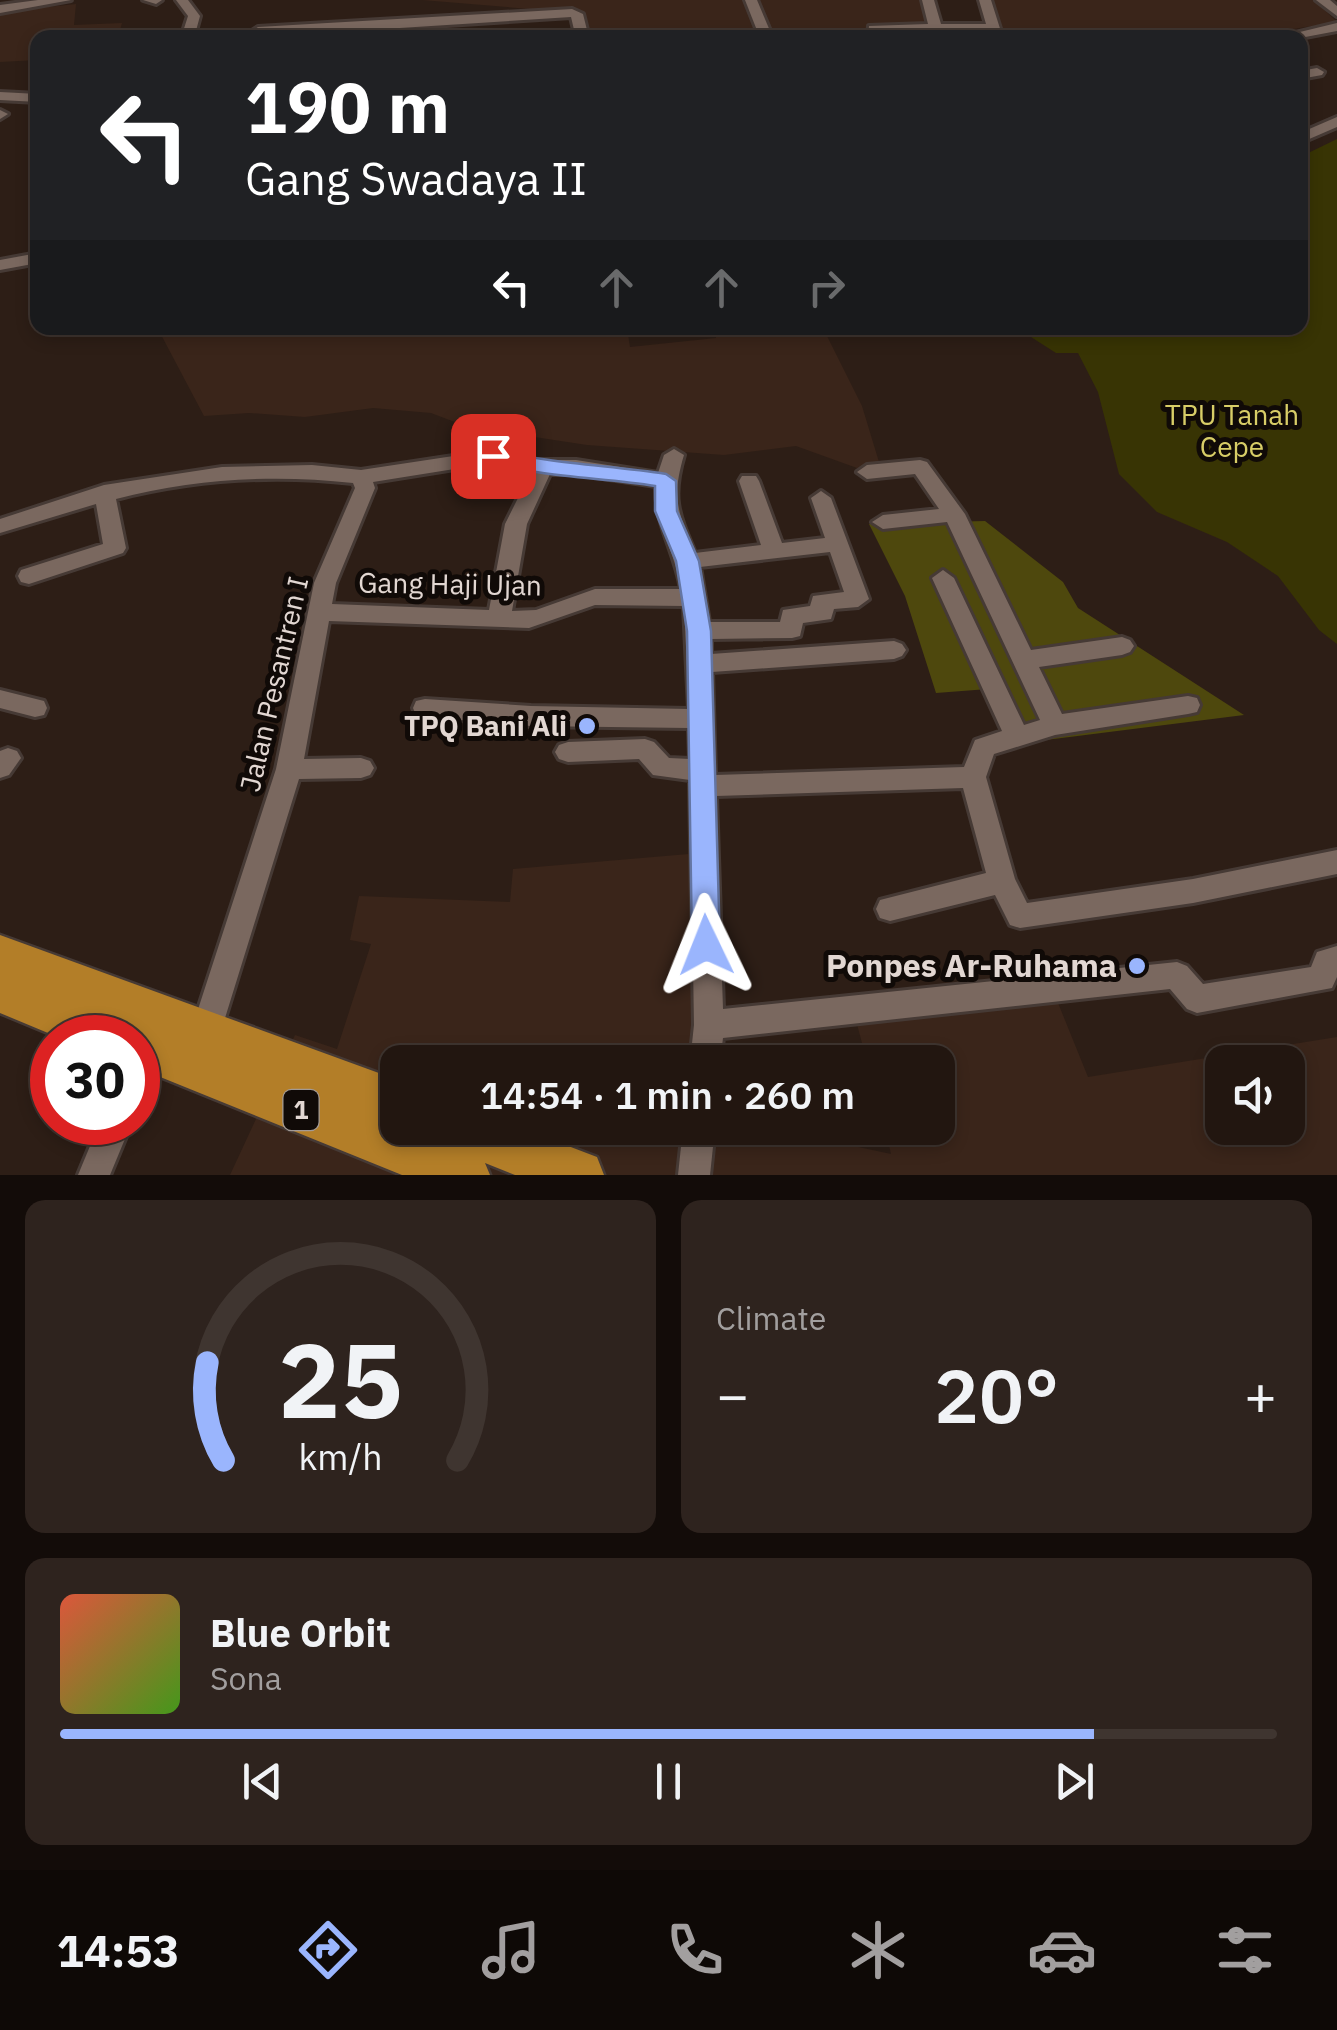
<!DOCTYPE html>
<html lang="en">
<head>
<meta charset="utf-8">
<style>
  body { margin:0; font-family:"IBM Plex Sans",sans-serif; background:#2e231e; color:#f1f3f6; height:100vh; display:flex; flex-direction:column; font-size:38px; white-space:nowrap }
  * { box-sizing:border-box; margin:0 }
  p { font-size:32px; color:#a29f9f }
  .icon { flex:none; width:55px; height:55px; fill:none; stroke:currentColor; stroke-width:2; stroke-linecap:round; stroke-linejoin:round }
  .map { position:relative; height:1175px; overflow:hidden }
  .drawer { display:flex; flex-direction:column; gap:25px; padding:25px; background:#130c09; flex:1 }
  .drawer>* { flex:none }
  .banner { position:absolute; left:30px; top:30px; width:1278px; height:305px; border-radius:20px; box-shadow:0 5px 15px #0003,0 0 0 2px #3f3530; background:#202124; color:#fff; overflow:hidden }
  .buttons { position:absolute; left:1205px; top:1045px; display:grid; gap:20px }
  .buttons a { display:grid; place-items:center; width:100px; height:100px; border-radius:20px; background:#221610; box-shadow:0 5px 15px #0003,0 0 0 2px #3f3530; font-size:50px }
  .speed { position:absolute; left:30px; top:1015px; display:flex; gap:20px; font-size:50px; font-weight:700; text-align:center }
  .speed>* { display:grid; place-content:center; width:130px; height:130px; border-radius:50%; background:#221610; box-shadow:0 5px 15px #0003,0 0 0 2px #3f3530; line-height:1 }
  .speed .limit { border:15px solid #d22; background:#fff; color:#111 }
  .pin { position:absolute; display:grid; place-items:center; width:85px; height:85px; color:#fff; margin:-42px; border-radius:20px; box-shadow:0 5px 15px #0006 }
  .me { position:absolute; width:110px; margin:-55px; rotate:358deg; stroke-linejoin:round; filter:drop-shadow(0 0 8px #0008) }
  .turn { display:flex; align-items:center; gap:35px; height:210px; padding:0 50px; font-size:45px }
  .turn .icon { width:130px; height:130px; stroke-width:2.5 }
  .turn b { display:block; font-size:70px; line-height:85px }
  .lanes { display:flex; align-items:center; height:95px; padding:0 50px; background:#0003; justify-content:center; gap:50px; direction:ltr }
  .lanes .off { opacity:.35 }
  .big { font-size:75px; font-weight:600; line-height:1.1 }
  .drawer .card { flex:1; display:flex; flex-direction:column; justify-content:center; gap:15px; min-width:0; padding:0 35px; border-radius:20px; background:#2e231e }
  .drawer .dial { align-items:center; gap:0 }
  .dial svg { height:260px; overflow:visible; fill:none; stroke:#3f3530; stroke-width:7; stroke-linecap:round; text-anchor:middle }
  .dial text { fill:#f1f3f6; stroke:none }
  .song { display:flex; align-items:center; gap:30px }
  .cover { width:120px; height:120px; border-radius:15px; background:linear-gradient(135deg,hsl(10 70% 55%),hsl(100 70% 35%)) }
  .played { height:10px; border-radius:5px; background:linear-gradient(90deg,#9ab5fd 85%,#3f3530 85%) }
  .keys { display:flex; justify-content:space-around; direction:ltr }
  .heat { display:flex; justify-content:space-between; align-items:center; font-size:55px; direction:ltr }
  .drawer .tiles { flex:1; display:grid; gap:25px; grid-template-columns:1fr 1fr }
  .card:last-child { grid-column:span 2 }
  .trip { position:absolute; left:380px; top:1045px; width:575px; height:100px; border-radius:20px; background:#221610; box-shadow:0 5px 15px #0003,0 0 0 2px #3f3530; font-weight:600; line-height:100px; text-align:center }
  .tabs { display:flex; height:160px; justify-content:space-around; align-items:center; background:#0e0906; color:#a29f9f }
  .tabs .icon { width:70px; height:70px }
  .tabs .selected { color:#9ab5fd }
  .tabs b { font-size:45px; color:#f1f3f6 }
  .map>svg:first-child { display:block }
  .built { fill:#3a251a; fill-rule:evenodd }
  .green { fill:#383404 }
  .forest { fill:#4e480d }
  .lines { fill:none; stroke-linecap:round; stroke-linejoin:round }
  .minor-casing { stroke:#463a35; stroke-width:6 }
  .highway-casing { stroke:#463a35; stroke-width:5 }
  .minor { fill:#7a685f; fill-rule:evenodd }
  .highway { fill:#b37e28; fill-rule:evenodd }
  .route { fill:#9ab5fd; stroke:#6476a4; stroke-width:2.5 }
  .poi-dot { fill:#9ab5fd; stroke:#100a07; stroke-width:4 }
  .labels { text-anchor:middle; stroke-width:10; stroke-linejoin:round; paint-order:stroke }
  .shield { fill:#100a07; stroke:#a39a95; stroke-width:2.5 }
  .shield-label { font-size:25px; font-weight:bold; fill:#e2d7d2 }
  .park-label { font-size:28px; fill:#d8cd67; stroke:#100a07 }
  .street-label { font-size:28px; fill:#e2d7d2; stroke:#100a07 }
  .poi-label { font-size:28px; font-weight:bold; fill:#e2d7d2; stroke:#100a07; text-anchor:end }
  .near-poi-label { font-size:32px; font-weight:bold; fill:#e2d7d2; stroke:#100a07; text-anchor:end }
</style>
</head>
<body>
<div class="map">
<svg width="1337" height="1175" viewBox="0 0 1337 1175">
  <rect width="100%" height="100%" fill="#2d1e16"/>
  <g class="built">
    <polygon points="422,0 922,0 929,26 868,25 870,38 587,37 578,13"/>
    <polygon points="984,0 1314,0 1337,22 1243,37 997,37"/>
    <polygon points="76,4 74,25 122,23 118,37 38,38 37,60 0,62 0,12"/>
    <polygon points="627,328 630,347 716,338 714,328 852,328 826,334 862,406 879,462 857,468 796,446 724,455 587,445 468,427 431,413 373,408 305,417 249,413 204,416 158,329"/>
    <path d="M712,852l10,210h-324v66h372l121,26 -6,-26h53v-66h-71l-14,-53 201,-16 34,84 249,-40v138h-1107l65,-140 42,14 34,-105 -21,-4 9,-44 151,6 3,-33zM1222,1062h66v66h-66z"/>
  </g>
  <polygon class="green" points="1337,139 1337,644 1319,630 1278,576 1227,542 1157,512 1119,474 1098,392 1078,353 1056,353 1017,328 1300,328 1300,157"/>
  <polygon class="forest" points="985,521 1063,582 1078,608 1244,715 1014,744 988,689 936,693 905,596 869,524"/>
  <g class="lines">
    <g class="minor-casing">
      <g id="minor">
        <polygon points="38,0 71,0 0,13 0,5"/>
        <polygon points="143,0 162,0 156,4"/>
        <polygon points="176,0 188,0 200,16 194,38 181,38 188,16"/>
        <polygon points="745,0 757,0 773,38 760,38"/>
        <polygon points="922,0 934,0 941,24 986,24 979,0 991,0 1003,38 990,38 989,32 944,31 945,38 932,38 931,31 881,31 882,38 868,38 869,26 928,24"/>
        <polygon points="1316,0 1330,0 1337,6 1337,16"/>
        <polygon points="572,9 583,14 589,38 576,38 571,17 241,38 258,27"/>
        <polygon points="1337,23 1337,31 1300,38 1275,38"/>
        <polygon points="1317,68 1324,72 1322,75 1300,79 1300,71"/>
        <polygon points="0,92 38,94 38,102 0,100"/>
        <polygon points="0,110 8,114 0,119"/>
        <polygon points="1337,117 1337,127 1300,143 1300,133"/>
        <polygon points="38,253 38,263 0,270 0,260"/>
        <path d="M674,449l10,6c-13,43 -6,58 11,98l66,-8 -22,-64 3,-5h14l3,5 23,62 43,-5 -14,-40 10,-7 10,7 38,101 -11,8 -24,2 -3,10 -28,4 -3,13 -8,2 -81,1v15l183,-13 8,3 4,6 -4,6 -8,3 -182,13 3,103 249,-8 11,-27 27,-9 -70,-153 11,-8 11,8 70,147 16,-5 -93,-198 -64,7 -11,-7 11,-7 56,-6 -24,-35 -48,5 -10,-7 10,-7 53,-5 7,2 38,52 66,136 91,-13 8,3 4,6 -4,6 -8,3 -83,12 23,47 126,-18 9,2 3,7 -3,7 -9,2 -133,21 -61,19 -8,23 29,102 12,24 166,-24 144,-29v24l-144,29 -173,25 -10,-3 -15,-30 -105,26 -10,-3 -4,-9 4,-9 106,-27 -23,-85 -247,8 7,213 454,-47 10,4 16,18 108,-17 6,-15 20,-6v31l-5,11 -135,25 -10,-4 -17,-20 -447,49 -3,24h-30l4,-37 -4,-245 -37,-5 -14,-16 -71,3 -9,-3 -4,-7 4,-7 9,-3 77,-3 9,3 15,16 21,1 -1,-31 -158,-2 -106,-9 -9,-2 -3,-7 3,-7 9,-2 106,7 158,3 -5,-103 -89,-1 -66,23 -200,-7 -25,138 57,-1 9,3 4,7 -4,7 -9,3 -62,1 -78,252 -4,10 -11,4 -11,-4 -4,-10 85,-262 38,-186 41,-95 -2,-5c-81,-9 -159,-4 -237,16l10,49 -3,5 -94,31 -8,-2 -3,-6 3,-6 82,-26 -7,-40 -96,29v-14l104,-34 118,-18 90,-2 49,5 132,-20 35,10h48l82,13 6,-18zM492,463l38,11 -25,50 -16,86 -157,-6 4,-21 39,-95 -2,-6zM550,474h26l80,12c-1,38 19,65 25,103h-86l-59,21 -24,1 15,-87zM830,552l14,40 -31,4 -3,10 -27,4 -3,12h-71l-9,-55z"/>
        <polygon points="0,690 44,701 47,708 44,715 35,717 0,708"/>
        <polygon points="8,748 17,751 21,758 9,775 0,778 0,751"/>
        <polygon points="100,1122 132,1122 110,1175 78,1175"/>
        <polygon points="683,1128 715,1128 710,1175 678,1175"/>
      </g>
    </g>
    <g class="highway-casing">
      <polygon id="highway" points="0,935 398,1080 398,1128 438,1139 434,1128 521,1128 597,1157 604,1175 515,1175 485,1163 490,1175 402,1175 138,1068 138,1038 60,1038 0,1013"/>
    </g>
    <use href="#minor" class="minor"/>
    <use href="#highway" class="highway"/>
  </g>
  <path class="route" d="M493,449c56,15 115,16 173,25l10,7 1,30 22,50 12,70 9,314 -4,9 -10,4 -10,-4 -4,-9 -5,-314 -11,-70 -21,-50v-25c-56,-9 -117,-8 -169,-26l-3,-4z"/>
  <g class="poi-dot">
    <circle cx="587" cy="726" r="10"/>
    <circle cx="1137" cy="966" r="10"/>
  </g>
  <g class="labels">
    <rect class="shield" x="283.5" y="1090" width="35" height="40" rx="8"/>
    <g class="shield-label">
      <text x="301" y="1119">1</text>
    </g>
    <g class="park-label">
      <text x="1232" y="425">TPU Tanah<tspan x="1232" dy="32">Cepe</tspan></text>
    </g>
    <g class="street-label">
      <text transform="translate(450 584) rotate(1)" y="10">Gang Haji Ujan</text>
      <text transform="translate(274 684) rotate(-77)" y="10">Jalan Pesantren I</text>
    </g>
    <g class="poi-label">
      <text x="567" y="736">TPQ Bani Ali</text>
    </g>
    <g class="near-poi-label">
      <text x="1117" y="977">Ponpes Ar-Ruhama</text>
    </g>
  </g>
</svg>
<div class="buttons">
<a><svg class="icon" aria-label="sound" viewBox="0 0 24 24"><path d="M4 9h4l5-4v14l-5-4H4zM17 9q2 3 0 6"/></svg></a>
</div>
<div class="speed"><div class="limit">30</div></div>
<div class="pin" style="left:493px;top:456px;background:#d93025"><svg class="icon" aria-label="arrive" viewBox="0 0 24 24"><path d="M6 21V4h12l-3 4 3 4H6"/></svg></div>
<svg class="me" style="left:706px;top:945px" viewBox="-20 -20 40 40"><path d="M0-17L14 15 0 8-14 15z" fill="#9ab5fd" stroke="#fff" stroke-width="4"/></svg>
<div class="trip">14:54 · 1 min · 260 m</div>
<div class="banner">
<div class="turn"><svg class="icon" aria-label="left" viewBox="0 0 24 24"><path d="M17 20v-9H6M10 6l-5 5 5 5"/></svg><div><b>190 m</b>Gang Swadaya II</div></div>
<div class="lanes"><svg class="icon" aria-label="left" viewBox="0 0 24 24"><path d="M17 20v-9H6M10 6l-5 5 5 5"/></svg><svg class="icon off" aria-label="ahead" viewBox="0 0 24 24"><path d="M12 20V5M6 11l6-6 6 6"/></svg><svg class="icon off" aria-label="ahead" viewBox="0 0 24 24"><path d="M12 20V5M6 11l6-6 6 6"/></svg><svg class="icon off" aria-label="right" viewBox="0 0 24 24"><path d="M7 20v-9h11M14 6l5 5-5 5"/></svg></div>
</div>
</div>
<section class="drawer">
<div class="tiles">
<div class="card dial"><svg viewBox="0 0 100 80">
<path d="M14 69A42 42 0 1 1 86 69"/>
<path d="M14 69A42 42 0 0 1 9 39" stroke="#9ab5fd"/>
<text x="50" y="56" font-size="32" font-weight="700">25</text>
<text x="50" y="72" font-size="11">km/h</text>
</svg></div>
<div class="card"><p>Climate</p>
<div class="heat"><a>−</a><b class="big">20°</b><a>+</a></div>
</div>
<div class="card">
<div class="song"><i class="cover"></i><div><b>Blue Orbit</b><p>Sona</p></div></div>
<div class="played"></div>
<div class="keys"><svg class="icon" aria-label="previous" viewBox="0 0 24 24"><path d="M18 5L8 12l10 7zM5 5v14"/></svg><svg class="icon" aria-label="pause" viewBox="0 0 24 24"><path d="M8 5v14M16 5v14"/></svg><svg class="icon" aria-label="next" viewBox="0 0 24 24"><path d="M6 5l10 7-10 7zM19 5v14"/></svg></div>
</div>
</div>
</section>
<nav class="tabs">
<b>14:53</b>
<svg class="icon selected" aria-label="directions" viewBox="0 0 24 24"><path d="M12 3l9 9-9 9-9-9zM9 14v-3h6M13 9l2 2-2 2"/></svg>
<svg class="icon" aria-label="music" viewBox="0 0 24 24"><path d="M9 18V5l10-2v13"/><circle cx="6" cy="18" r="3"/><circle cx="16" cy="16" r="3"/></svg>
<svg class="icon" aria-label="phone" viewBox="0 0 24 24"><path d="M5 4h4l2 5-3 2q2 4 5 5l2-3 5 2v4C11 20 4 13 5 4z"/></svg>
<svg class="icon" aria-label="climate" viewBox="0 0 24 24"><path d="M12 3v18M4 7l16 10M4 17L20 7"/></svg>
<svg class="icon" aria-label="car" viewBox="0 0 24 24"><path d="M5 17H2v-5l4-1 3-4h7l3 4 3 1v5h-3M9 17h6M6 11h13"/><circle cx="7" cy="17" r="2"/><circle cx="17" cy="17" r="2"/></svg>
<svg class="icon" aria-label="filters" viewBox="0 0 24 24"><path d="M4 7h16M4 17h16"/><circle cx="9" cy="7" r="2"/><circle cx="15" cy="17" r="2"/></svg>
</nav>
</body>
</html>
